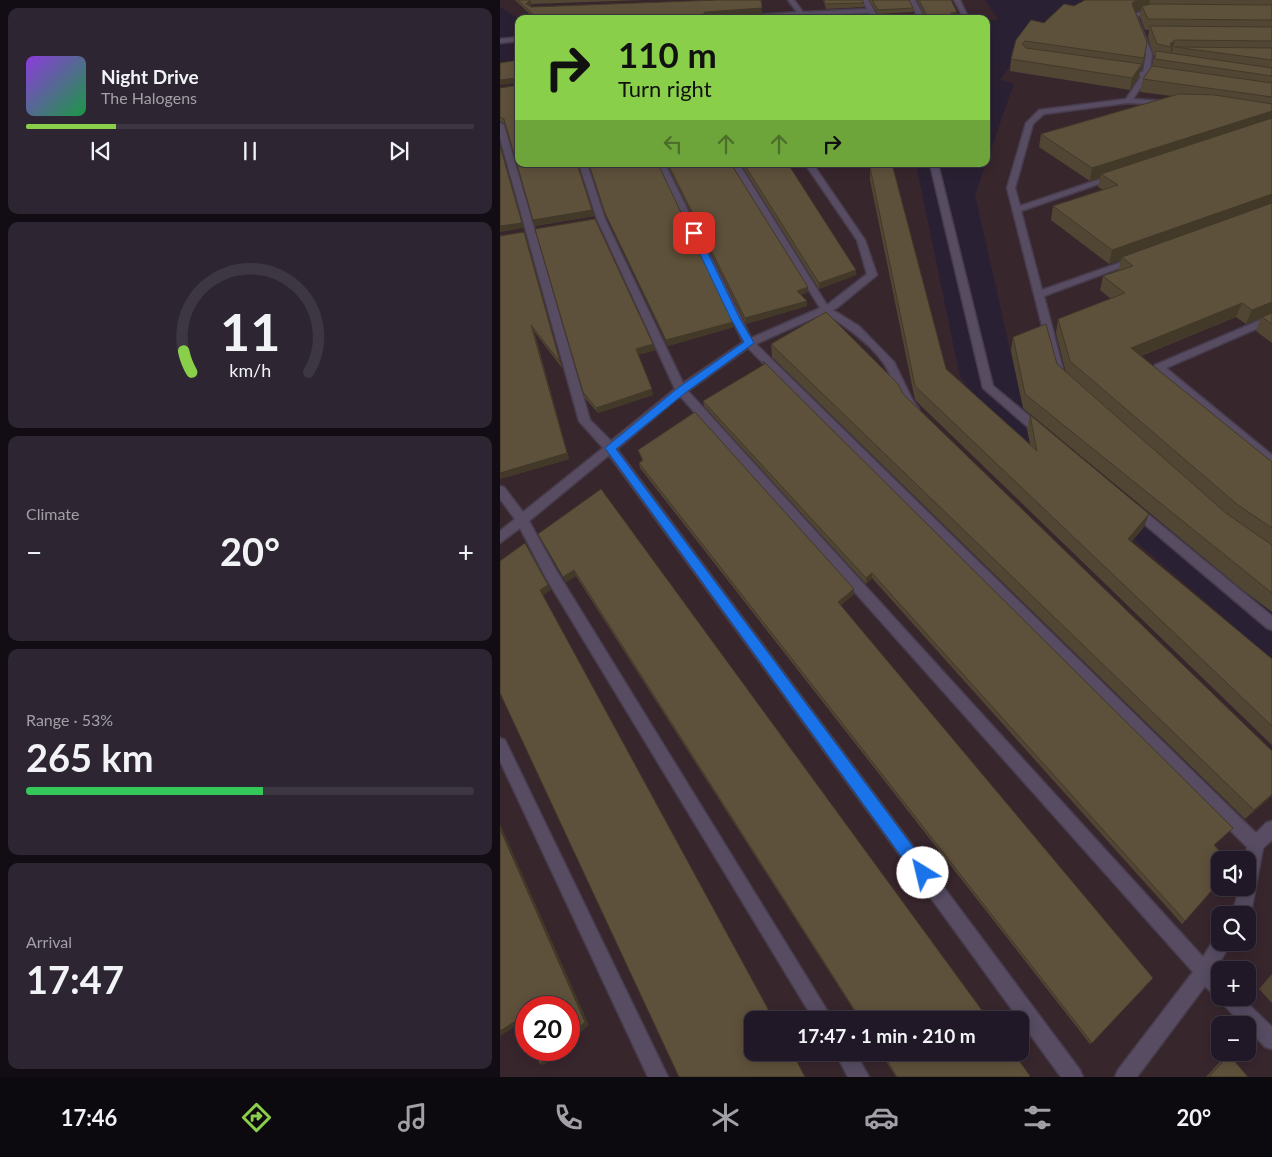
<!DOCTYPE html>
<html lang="en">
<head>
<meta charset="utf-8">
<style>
  body { margin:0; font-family:Lato,sans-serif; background:#2d2532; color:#f1f3f6; height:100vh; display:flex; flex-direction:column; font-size:19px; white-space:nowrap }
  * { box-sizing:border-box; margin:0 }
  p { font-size:16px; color:#a2a0a7 }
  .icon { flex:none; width:28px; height:28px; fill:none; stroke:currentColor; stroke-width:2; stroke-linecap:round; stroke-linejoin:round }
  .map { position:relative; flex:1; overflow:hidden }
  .drawer { display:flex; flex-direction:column; gap:8px; padding:8px; background:#120d15; width:500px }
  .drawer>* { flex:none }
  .guide { position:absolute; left:15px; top:15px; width:475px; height:152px; border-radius:10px; box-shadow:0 2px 12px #0003,0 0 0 1px #3d3743; background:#89cf49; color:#111; overflow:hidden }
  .tools { position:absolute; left:711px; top:851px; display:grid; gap:10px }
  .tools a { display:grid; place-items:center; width:45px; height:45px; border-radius:10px; background:#201826; box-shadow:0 2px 12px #0003,0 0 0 1px #3d3743; font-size:25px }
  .speed { position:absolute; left:15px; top:996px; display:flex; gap:10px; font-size:25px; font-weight:700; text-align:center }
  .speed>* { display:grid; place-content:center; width:65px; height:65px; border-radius:50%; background:#201826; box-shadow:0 2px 12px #0003,0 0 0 1px #3d3743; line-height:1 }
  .speed .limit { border:8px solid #d22; background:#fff; color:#111 }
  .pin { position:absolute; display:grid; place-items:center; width:42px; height:42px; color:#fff; margin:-21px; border-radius:10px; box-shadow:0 2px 8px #0006 }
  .me { position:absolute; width:55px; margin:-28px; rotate:324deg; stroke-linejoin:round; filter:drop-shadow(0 0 4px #0008) }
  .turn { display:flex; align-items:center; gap:18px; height:105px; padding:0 20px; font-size:22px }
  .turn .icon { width:65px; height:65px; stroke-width:2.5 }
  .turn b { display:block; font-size:35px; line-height:42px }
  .lanes { display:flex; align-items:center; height:48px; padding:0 20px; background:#0003; justify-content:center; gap:25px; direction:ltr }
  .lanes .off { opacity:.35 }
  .big { font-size:38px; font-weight:700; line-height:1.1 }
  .drawer .card { flex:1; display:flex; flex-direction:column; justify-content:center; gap:8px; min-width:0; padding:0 18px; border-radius:10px; background:#2d2532 }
  .drawer .dial { align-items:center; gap:0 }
  .dial svg { height:130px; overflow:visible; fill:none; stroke:#3d3743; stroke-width:7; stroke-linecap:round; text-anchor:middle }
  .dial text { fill:#f1f3f6; stroke:none }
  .song { display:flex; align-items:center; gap:15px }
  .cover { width:60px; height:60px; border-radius:8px; background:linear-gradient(135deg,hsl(270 70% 55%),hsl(140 70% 35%)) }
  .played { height:5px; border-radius:2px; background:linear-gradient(90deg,#89cf49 20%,#3d3743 20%) }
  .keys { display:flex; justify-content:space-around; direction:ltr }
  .heat { display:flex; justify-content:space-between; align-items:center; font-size:28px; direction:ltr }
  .charge { height:8px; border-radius:4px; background:linear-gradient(90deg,#34c759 53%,#3d3743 0) }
  .trip { position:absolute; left:244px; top:1011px; width:285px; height:50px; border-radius:10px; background:#201826; box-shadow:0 2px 12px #0003,0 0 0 1px #3d3743; font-weight:700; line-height:50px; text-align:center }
  .menu { display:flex; height:80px; justify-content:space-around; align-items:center; background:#0d0a0f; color:#a2a0a7 }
  .menu .icon { width:35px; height:35px }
  .menu .selected { color:#89cf49 }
  .menu b { font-size:22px; color:#f1f3f6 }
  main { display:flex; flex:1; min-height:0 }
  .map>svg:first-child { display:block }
  .industrial { fill:#38262d; fill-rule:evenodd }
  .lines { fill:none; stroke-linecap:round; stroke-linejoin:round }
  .lane-casing { stroke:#463c4c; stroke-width:3 }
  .lane { fill:#574c62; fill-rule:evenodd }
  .wall { fill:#514633 }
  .shaded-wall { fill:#423929 }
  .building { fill:#5e513b; stroke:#423929 }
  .route { fill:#1a73e8; stroke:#114b97 }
</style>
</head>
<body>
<main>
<section class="drawer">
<div class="card">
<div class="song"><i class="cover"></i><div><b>Night Drive</b><p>The Halogens</p></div></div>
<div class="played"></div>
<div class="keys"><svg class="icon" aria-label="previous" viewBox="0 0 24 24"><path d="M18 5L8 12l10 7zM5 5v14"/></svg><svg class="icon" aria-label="pause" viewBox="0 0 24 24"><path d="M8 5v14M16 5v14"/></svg><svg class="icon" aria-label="next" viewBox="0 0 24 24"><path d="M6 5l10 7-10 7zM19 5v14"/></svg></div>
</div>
<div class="card dial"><svg viewBox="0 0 100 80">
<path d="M14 69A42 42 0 1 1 86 69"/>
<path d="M14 69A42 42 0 0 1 9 56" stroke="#89cf49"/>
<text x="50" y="56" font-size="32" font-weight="700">11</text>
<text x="50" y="72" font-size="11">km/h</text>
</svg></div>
<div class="card"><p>Climate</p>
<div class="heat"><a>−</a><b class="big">20°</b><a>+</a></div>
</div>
<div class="card"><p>Range · 53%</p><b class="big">265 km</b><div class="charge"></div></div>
<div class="card"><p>Arrival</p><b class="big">17:47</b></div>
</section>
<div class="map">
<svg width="772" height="1077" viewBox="0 0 772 1077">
  <rect width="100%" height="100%" fill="#2a2033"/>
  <g class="industrial">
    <polygon points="0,0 485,0 499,20 19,19 0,7"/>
    <polygon points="772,0 772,611 524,412 475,195 514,83 500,80 521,50 566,11"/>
    <path d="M19,61v103h397l44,213 33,41 279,241v418h-772v-1013zM720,860h28v28h-28zM720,915h28v27h-28zM720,970h28v28h-28zM26,1008h43v42h-43zM252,1020h268v32h-268zM720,1025h28v27h-28z"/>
  </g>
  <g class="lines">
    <g class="lane-casing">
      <g id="lane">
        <polygon points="288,0 294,0 303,12 367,9 362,0 368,0 379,19 373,19 369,13 206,19 297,12"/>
        <polygon points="409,0 415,0 425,19 419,19"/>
        <polygon points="454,0 460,0 469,19 452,19 463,17"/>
        <polygon points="648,10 660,12 637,16 652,54 650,73 666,77 663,79 648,77 633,99 665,101 669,103 668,105 628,103 544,114 533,124 515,188 520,206 612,175 619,177 521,211 542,290 633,258 639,258 641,260 544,296 563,369 558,372 553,369 507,188 526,123 539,110 626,99 641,76 621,71 624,69 643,72 646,54 631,15"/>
        <polygon points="19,37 19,41 0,43 0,39"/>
        <path d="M0,123l4,2 86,295 21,21 64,-52 -78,-170 -18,-55h8l18,55 78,164 60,-41 -86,-178h8l86,174 69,-30 -89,-144h8l88,141 40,-31 -10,-34 -52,-76h8l52,76 12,35 -39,32 -5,3 26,16 35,36 19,39 6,8 -5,4c-16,-5 -20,-33 -28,-46 -12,-21 -41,-41 -61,-54l-69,31 500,489 10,-10 6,-2v19l-9,8 -11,59 -4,9 -19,-1 6,-11 4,-16h9v-28h-3l2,-13 -499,-499 -60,43 515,566 13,-21 4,-2v8h11l-16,29 5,5v22h22l30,29v22l-7,-2 -17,-18v-4h-5l-20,-21 -3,-6 -6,-3 -9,-9 -68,91h-22l3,-7 75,-98 -513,-576 -63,53 463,621 3,7h-22l-452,-622 -80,66 27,49 277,450h-19l-268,-442 -26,-50 -20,15v-12l15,-12 -15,-20v-13l4,1 19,25 80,-64 -24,-27 -79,-283z"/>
        <polygon points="430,164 438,164 493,386 545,429 547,432 545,435 537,435 483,388"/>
        <polygon points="772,315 772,322 666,368 772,455 772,465 768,464 654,367 655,365"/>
        <polygon points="634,504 638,506 772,616 772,630 767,628 630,512 628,509 630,506"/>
        <polygon points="0,738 5,740 168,1077 148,1077 0,761"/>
        <polygon points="335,1052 355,1052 369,1077 348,1077"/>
      </g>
    </g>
    <use href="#lane" class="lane"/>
  </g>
  <g class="wall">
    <polygon points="15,0 143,0 32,4 30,6 31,7 262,13 231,15 261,19 35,19"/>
    <polygon points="323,0 362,0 364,3 364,7 326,9"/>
    <polygon points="369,0 409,0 413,8 413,12 378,14"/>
    <polygon points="417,0 451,0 457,16 461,19 426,19"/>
    <polygon points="585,0 772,0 772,343 756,331 761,318 746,324 736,317 641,356 772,462 772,612 744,591 523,408 511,351 513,337 557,364 566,373 556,333 558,319 611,299 600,290 603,276 618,271 621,260 609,264 551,220 553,206 603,190 598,187 600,178 590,181 539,147 541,134 672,96 640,92 643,79 652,66 654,56 648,38 649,30 645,30 640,17 641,10 635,12 644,58 641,70 640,70 639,76 630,90 510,71 511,59 516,40"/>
    <polygon points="0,88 77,164 94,216 35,226 5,124 0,121"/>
    <polygon points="89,164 233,322 234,327 168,346 107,218"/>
    <polygon points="167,164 231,164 308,292 301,295 307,306 246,324"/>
    <polygon points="241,164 288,164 356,275 319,289"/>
    <polygon points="370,167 446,369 530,444 527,429 530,415 644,527 631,542 772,659 772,745 415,400 370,180"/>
    <polygon points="35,229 155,350 138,355 153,395 98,413 85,398"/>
    <polygon points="26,237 62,368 34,331 69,459 0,479"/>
    <polygon points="271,344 403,394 772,796 745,819 272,357"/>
    <polygon points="263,361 733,828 714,845 685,921 682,924 372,578 366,584 204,406 203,401 264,365"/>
    <polygon points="138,450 354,594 341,605 592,1043 590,1044 140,468 139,463 142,460"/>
    <polygon points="101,489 489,1020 360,1020 76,576 66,582 38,534"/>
    <polygon points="772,974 772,1003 759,989"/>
    <polygon points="380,1052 513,1052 529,1077 396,1077"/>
    <polygon points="729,1055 748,1077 706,1077 725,1056"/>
  </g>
  <g class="shaded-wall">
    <polygon points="30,0 32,4 27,9 26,4"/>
    <polygon points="261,0 262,13 206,17 203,14 205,12"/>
    <polygon points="639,0 650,0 648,8 642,6 641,10 630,13 632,4 633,2"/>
    <polygon points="457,12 457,16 451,18 451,13"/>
    <polygon points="260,14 261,19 256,19"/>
    <polygon points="675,40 672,52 670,53 672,47 670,44"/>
    <polygon points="642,64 639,76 630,90 632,78"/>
    <polygon points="17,78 19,83 0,85 0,80"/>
    <polygon points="772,111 772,122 601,174 600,178 590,181 592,168"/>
    <polygon points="0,145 24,228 0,232"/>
    <polygon points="772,194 772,206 622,257 621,260 609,264 612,250"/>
    <polygon points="92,210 94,216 35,226 33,220"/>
    <polygon points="24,232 26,237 62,368 60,362"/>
    <polygon points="356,270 356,275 319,289 319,283"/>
    <polygon points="308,287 308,292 298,296 297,291"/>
    <polygon points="307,301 307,306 246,324 245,318"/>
    <polygon points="772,302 772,313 746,324 752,310"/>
    <polygon points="742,303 736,317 627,361 631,348"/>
    <polygon points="233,322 234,327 168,346 166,340"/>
    <polygon points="31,325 34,331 69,459 0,479 0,473"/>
    <polygon points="153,344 155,350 137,355 136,349"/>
    <polygon points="152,389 153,395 98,413 96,408"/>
    <polygon points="649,514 644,527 623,552 628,539"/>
    <polygon points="25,543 51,590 43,595 40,590"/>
    <polygon points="74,570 76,576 66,582 63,577"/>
    <polygon points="372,573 372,578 366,584 366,578"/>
    <polygon points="354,589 354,594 338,607 338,602"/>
    <polygon points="772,794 772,796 745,819 754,810"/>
    <polygon points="0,824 89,1025 69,1043 69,1037 0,829"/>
    <polygon points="19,1019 24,1021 0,1036 0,1031"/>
    <polygon points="55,1050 61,1050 44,1065 40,1064"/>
  </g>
  <g class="building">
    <polygon points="18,0 30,0 26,4 31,7 218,0 261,0 262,8 205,12 203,14 205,16 260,14 256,19 38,19"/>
    <polygon points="324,0 362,0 364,3 325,4"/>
    <polygon points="372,0 409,0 413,8 378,10"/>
    <polygon points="419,0 451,0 457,12 451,13 451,16 460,16 461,19 440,19 427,16"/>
    <polygon points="585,0 639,0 633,2 632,4 647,42 644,58 525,41 522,44 526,48 642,64 632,78 511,59 516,40 531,20 544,23 564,4 574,6"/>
    <polygon points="651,4 772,5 772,20 648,19 642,6"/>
    <polygon points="650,26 772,27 772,41 675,40 670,44 672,47 657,44"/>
    <polygon points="675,47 772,48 772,60"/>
    <polygon points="656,51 772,68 772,76 655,59"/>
    <polygon points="19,60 19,80 17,78 0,80 0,63"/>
    <polygon points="652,66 772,83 772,97 643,79"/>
    <polygon points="19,85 19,164 77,164 92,210 33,220 4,119 0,117 0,88"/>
    <polygon points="679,94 715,95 772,104 772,111 592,168 541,134"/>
    <polygon points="772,118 772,194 612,250 553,206 618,185 601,174"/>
    <polygon points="0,146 22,223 0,226"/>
    <polygon points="89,164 158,164 233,322 166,340 105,213"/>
    <polygon points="168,164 231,164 308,287 297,291 307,301 245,318"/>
    <polygon points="244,164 288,164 356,270 319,283"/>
    <polygon points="385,164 392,164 446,369 537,451 530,415 649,514 628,539 772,659 772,726 415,386 370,167"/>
    <polygon points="772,203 772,302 752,310 742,303 631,348 772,462 772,528 738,505 570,361 558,319 625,293 603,276 633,266 622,257"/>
    <polygon points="95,219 153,344 136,349 152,389 96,408 83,392 35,229"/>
    <polygon points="24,232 60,362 31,325 67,453 0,473 0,236"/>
    <polygon points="326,312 398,384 403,394 772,751 772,794 754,810 271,344"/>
    <polygon points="772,313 772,324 762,317"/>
    <polygon points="546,324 557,364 727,514 772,545 772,593 525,394 513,337"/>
    <polygon points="263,361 733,828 714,845 728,860 720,860 720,881 685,921 372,573 366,578 203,401 265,364"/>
    <polygon points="195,412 354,589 338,602 653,978 592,1043 139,463 143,460 138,450"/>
    <polygon points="101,489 489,1020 361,1020 74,570 63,577 38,534"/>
    <polygon points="25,543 48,585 40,590 274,1020 252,1020 252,1052 292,1052 305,1077 179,1077 0,693 0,561"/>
    <polygon points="0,829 85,1022 69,1037 69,1008 26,1008 26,1034 19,1019 0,1031"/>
    <polygon points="33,1050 55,1050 40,1064"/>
    <polygon points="382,1052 513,1052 530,1076 529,1077 397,1077"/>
    <polygon points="729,1055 748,1077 709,1077"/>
  </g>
  <polygon class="route" points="194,230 198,233 240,319 254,343 185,393 116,449 428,867 430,873 428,878 423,880 417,878 105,448 178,388 244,342 231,319 190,233"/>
</svg>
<div class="tools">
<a><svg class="icon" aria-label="sound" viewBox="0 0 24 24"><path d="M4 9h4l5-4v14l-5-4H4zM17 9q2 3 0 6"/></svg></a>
<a><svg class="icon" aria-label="search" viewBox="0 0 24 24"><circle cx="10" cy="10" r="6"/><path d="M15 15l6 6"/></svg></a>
<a>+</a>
<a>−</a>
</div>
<div class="speed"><div class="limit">20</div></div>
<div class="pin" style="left:194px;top:233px;background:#d93025"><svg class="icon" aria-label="arrive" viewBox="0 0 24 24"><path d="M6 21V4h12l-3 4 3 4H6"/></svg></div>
<svg class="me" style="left:423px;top:873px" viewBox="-20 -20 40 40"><circle r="19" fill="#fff"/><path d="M0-13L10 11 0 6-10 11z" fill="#1a73e8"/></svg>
<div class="trip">17:47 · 1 min · 210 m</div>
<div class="guide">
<div class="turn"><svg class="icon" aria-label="right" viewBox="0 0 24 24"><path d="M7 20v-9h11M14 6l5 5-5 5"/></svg><div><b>110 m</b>Turn right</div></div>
<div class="lanes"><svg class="icon off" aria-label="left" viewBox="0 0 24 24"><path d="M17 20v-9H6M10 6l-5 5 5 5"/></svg><svg class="icon off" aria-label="ahead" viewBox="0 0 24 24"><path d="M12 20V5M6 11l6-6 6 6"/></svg><svg class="icon off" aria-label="ahead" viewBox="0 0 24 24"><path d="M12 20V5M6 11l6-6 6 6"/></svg><svg class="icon" aria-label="right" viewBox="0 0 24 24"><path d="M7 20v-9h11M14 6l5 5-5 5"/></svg></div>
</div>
</div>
</main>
<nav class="menu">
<b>17:46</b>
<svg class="icon selected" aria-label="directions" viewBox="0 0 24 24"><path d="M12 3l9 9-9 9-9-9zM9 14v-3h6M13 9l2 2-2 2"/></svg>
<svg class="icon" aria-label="music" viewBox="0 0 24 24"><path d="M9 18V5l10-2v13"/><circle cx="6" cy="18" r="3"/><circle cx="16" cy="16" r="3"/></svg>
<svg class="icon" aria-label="phone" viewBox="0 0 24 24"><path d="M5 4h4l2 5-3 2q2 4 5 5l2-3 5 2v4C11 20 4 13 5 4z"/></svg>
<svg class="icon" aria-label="climate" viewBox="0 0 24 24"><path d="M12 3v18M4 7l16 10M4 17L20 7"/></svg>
<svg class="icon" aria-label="car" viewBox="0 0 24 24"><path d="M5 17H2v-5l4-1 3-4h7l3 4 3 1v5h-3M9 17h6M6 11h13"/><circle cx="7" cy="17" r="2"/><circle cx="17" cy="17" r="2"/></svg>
<svg class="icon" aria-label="filters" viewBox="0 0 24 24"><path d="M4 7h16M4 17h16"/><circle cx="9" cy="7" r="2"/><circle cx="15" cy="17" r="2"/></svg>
<b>20°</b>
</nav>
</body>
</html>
